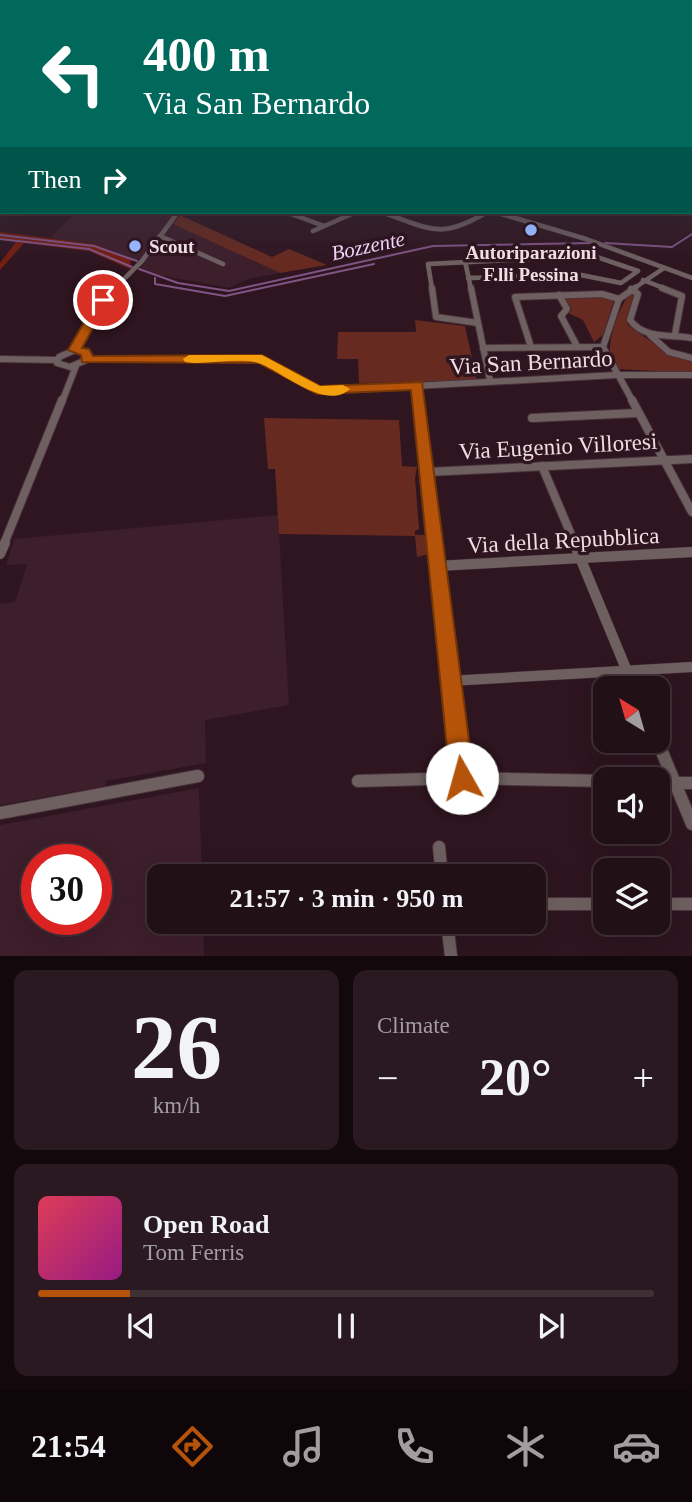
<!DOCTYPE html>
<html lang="en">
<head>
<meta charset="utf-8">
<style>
  body { margin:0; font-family:"Times New Roman",serif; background:#2a1920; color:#f1f3f6; height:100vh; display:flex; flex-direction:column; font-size:26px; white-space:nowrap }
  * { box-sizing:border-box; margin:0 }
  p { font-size:23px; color:#a29da1 }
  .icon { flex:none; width:38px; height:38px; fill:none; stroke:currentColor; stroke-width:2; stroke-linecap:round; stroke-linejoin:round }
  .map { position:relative; height:956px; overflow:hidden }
  .side { display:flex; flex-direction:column; gap:14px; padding:14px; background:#13090d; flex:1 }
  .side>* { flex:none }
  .top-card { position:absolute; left:0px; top:0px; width:693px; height:214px; box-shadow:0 7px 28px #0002,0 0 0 2px #3f3036; background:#00695c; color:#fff; overflow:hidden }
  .needle { width:46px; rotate:323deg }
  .fabs { position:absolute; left:593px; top:676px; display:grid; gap:14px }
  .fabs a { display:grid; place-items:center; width:77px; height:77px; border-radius:14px; background:#221017; box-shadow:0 7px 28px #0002,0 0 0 2px #3f3036; font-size:35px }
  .speed { position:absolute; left:21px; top:844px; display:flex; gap:14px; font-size:35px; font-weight:700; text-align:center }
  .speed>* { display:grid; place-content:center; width:91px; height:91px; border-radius:50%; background:#221017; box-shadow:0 7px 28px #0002,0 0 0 2px #3f3036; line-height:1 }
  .speed .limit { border:10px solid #d22; background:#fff; color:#111 }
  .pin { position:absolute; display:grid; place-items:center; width:60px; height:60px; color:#fff; margin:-30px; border:4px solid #fff; border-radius:50%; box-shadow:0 2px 7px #0007 }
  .me { position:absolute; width:77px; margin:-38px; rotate:353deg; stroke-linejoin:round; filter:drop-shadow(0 0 5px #0008) }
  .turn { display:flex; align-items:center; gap:24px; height:147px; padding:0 28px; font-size:32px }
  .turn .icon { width:91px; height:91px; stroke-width:2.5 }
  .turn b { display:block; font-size:49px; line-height:60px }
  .then { display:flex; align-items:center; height:66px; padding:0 28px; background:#0003; gap:14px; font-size:26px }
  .big { font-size:52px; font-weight:700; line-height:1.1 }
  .side .widget { flex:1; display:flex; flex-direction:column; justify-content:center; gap:10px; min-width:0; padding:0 24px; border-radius:14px; background:#2a1920 }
  .side .dial { align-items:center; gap:0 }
  .dial b { font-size:91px; line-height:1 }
  .song { display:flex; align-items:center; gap:21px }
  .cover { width:84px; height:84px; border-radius:10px; background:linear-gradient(135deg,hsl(350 70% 55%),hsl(310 70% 35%)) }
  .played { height:7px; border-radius:4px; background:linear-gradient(90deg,#b45309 15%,#3f3036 15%) }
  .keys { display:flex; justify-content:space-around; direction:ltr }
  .heat { display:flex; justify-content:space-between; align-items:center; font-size:38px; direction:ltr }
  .side .tiles { flex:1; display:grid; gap:14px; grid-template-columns:1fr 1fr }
  .widget:last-child { grid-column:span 2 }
  .trip { position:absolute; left:147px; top:864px; width:399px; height:70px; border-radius:14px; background:#221017; box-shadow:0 7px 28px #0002,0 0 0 2px #3f3036; font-weight:700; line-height:70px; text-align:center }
  .dock { display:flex; height:112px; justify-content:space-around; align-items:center; background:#0e0609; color:#a29da1 }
  .dock .icon { width:49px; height:49px }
  .dock .current { color:#b45309 }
  .dock b { font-size:32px; color:#f1f3f6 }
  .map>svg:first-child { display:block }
  .built { fill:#3d1e2b; fill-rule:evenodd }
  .green { fill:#672a20 }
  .forest { fill:#761d10 }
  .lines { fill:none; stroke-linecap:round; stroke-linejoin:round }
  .stream { stroke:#815486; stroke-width:2 }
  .minor-far4-casing { stroke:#49313b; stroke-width:5 }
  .minor-far3-casing { stroke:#49313b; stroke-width:8 }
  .minor-far2-casing { stroke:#49313b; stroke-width:10 }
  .minor-far1-casing { stroke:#49313b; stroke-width:11 }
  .minor-casing { stroke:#49313b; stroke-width:14 }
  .minor-far4 { stroke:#6e6061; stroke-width:4.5 }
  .minor-far3 { stroke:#6e6061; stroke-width:6 }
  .minor-far2 { stroke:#6e6061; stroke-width:8 }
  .minor-far1 { stroke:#6e6061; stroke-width:10 }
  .minor { stroke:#6e6061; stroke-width:12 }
  .route { fill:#b45309; stroke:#753606; stroke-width:2 }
  .slow { fill:#f59e0b }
  .poi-dot { fill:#96b6fd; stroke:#2e151f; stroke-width:2.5 }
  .labels { text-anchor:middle; stroke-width:7; stroke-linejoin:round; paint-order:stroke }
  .far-poi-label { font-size:19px; font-weight:bold; fill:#f0dee4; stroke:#2e151f; text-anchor:start }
  .far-water-label { font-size:21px; font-style:italic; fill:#f1d2f9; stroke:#2e151f }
  .street-label { font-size:23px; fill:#f0dee4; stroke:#2e151f }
</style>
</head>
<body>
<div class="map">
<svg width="692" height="956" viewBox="0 0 692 956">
  <rect width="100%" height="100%" fill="#2e151f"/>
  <g class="built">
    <polygon points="94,212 175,212 141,260 131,259 94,244 50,238 73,215"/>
    <polygon points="171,223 258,263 280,273 248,279 229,288 159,275 139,267"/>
    <polygon points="278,515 289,705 205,720 206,763 106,781 105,786 0,805 0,604 15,602 27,564 6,565 14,539"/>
    <path d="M199,788l3,89h-43v45h44l1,34h-204v-131zM96,859v60h-59v-60z"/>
  </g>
  <g class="green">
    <polygon points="180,215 272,257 289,249 327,265 280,273 173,224"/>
    <path d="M631,293l3,1 -8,27 2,4 42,30 22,6v12l-74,-4c-4,-7 -9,-14 -8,-22 1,-15 10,-43 21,-54z"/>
    <polygon points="598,296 614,300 603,335 594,342 583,320 568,313 572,310 565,298"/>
    <polygon points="415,320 465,326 477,381 359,383 358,359 337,359 338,332 416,332"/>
    <polygon points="264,418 399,420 402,466 417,467 415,478 419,529 415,531 415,535 428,535 429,554 417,557 415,536 279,534 275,469 268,469"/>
  </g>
  <polygon class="forest" points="0,232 94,244 131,259 130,269 89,251 24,243 0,270 0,263 16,242 0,240"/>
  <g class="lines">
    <g class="stream">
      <polyline points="0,235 94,246 137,261"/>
      <polyline points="0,239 89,249 132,267"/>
      <polyline points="605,243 672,247 692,234"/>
      <polyline points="139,269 178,283 229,291 433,246 591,243"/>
      <polyline points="155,278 155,284 225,296 374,264"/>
    </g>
    <g class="minor-far4-casing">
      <g id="minor-far4">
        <polyline points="286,212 324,226"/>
        <path d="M381,212c49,16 58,29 106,0"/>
        <polyline points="495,212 586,239 692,278"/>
        <polyline points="313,231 356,212"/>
        <polyline points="160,236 223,264"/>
        <polyline points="465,261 471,289"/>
        <polyline points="643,280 666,289"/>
        <polyline points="114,289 142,261 178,212"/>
        <polyline points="432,289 428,264 594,256 638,271 621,283 581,275 468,278"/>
        <polyline points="633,289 664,268"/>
      </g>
    </g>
    <g class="minor-far3-casing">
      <g id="minor-far3">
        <polyline points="432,288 436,317 478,323"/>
        <polyline points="471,288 490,381"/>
        <polyline points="662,288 682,296 675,334"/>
        <path d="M631,289l7,5 -8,26c15,20 40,14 62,18"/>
        <polyline points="559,295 567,309 561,316 577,346"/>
        <polyline points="650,335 669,352 692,358"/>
        <polyline points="531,347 515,297 602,294 619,299"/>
        <polyline points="483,348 603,347"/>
        <polyline points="75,350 103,300 115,288"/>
        <polygon points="75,350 87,354 86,360 70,367 57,363 59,357"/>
        <polyline points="0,359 57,360"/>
        <polyline points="87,359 262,359 312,388 324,391 616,375 692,375"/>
        <polyline points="417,385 419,402"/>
        <polyline points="62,402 76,366"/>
        <polyline points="633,402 603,347 619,299 635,288"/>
      </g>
    </g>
    <g class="minor-far2-casing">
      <g id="minor-far2">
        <polyline points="419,400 435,544"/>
        <polyline points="632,400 692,512"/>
        <polyline points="532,418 637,413"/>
        <polyline points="542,466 575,544"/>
        <polyline points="427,472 692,459"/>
        <polyline points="4,544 62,400"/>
      </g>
    </g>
    <g class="minor-far1-casing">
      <g id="minor-far1">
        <polyline points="435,543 456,726"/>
        <polyline points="574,543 634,688"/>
        <polyline points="0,554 5,543"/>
        <polyline points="437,566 692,552"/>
        <polyline points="449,681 692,667"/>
      </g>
    </g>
    <g class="minor-casing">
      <g id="minor">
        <polyline points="456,724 462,778"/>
        <polyline points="657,740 692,824"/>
        <polyline points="358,781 462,778 606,781"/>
        <polyline points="658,783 692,783"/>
        <polyline points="0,813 198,776"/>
        <polyline points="439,847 442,877"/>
        <polyline points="534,904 606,904"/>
        <polyline points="658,904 692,904"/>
        <polyline points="447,922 451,956"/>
      </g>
    </g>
    <use href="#minor-far4" class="minor-far4"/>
    <use href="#minor-far3" class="minor-far3"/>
    <use href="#minor-far2" class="minor-far2"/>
    <use href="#minor-far1" class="minor-far1"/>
    <use href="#minor" class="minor"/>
  </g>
  <linearGradient id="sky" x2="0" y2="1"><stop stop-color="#190c11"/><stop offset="0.49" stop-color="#463b4d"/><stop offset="1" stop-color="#463b4d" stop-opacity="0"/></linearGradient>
  <rect width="692" height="265" fill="url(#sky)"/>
  <polygon class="route" points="103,296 108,300 82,348 89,349 93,356 262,355 320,386 422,382 474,778 470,786 462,790 453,786 450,778 411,390 317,394 259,363 82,362 81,355 68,350 97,300"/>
  <path class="slow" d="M189,355h73l58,31 23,-1 7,4c-24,22 -66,-16 -89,-25 -20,-8 -54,2 -76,-2l-2,-3z"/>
  <g class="poi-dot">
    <circle cx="531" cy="230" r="7"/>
    <circle cx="135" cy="246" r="7"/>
  </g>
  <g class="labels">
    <g class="far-poi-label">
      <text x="149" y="253">Scout</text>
      <text x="531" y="259" text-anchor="middle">Autoriparazioni<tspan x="531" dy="22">F.lli Pessina</tspan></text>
    </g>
    <g class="far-water-label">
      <text transform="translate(368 246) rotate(-12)" y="7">Bozzente</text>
    </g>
    <g class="street-label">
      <text transform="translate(531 362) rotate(-3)" y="8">Via San Bernardo</text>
      <text transform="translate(558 446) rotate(-3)" y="8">Via Eugenio Villoresi</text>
      <text transform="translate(563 540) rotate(-3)" y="8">Via della Repubblica</text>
    </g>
  </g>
</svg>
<div class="fabs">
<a><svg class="needle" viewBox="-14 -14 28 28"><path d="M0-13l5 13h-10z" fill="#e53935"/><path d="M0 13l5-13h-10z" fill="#a29da1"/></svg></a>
<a><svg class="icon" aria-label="sound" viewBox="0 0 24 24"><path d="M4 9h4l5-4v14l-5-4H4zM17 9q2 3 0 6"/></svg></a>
<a><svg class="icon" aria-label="layers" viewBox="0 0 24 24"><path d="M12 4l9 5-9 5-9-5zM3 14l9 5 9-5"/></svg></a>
</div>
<div class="speed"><div class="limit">30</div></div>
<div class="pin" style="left:103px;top:300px;background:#d93025"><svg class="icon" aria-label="arrive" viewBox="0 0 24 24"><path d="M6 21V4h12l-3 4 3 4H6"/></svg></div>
<svg class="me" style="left:462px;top:778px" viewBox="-20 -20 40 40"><circle r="19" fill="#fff"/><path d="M0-13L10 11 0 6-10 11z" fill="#b45309"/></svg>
<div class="trip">21:57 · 3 min · 950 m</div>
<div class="top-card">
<div class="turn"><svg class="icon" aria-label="left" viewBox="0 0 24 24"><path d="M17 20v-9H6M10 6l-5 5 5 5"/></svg><div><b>400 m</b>Via San Bernardo</div></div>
<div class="then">Then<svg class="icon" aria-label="right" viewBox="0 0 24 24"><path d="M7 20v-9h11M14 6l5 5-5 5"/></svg></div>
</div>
</div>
<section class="side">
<div class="tiles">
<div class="widget dial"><b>26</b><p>km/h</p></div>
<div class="widget"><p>Climate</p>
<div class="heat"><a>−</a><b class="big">20°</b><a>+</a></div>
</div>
<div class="widget">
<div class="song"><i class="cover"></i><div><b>Open Road</b><p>Tom Ferris</p></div></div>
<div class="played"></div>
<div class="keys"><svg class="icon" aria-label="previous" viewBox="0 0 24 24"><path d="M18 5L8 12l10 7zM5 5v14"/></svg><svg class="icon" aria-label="pause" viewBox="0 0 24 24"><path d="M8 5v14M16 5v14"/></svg><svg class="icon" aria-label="next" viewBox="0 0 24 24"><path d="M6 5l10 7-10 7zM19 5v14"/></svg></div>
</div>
</div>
</section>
<nav class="dock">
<b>21:54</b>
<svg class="icon current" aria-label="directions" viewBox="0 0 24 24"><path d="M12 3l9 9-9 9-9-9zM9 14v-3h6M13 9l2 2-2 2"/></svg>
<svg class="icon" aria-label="music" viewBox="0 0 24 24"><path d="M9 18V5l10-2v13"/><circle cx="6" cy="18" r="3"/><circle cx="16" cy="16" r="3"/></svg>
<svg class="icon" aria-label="phone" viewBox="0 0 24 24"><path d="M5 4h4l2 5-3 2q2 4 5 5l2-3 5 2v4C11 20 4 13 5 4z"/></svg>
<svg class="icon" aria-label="climate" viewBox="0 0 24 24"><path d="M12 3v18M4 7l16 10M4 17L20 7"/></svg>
<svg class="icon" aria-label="car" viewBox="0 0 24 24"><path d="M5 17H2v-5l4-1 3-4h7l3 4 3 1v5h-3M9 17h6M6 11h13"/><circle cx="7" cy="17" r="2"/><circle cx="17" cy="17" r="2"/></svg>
</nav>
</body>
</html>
